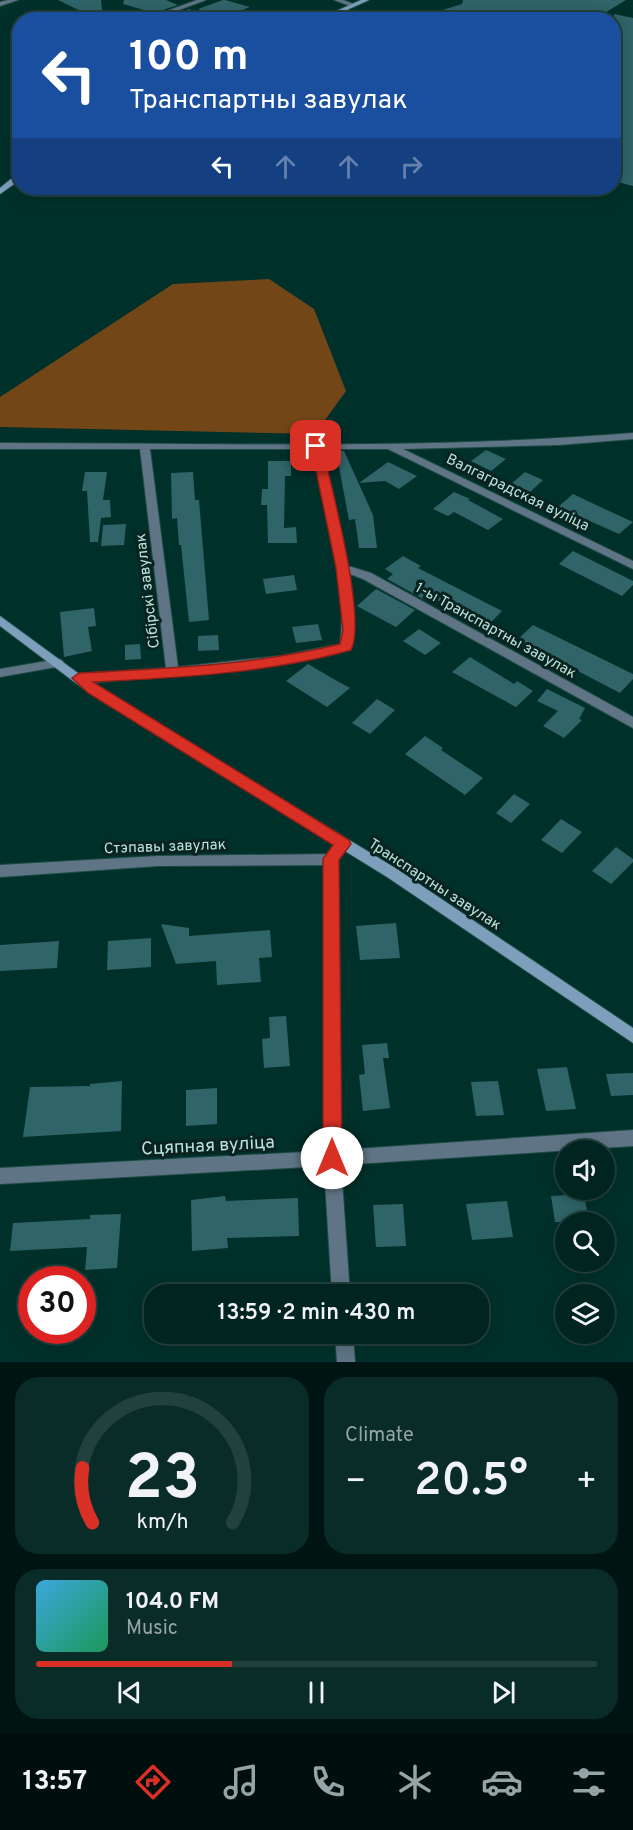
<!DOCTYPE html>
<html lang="en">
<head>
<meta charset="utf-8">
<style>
  body { margin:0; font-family:Overpass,sans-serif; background:#0a2c29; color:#f1f3f6; height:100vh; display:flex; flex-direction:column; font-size:22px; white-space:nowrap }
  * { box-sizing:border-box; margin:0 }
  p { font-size:20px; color:#95a4a5 }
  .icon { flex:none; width:33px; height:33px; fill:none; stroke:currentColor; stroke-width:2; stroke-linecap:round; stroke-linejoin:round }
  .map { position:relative; height:1362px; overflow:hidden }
  .side { display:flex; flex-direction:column; gap:15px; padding:15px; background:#001412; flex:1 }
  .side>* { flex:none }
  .top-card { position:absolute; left:12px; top:12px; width:609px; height:183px; border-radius:24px; box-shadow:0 3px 15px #0003,0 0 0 2px #22413e; background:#1a4fa0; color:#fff; overflow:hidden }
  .fabs { position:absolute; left:555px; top:1140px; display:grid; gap:12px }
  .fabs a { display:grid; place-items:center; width:60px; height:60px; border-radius:50%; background:#002420; box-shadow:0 3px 15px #0003,0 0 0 2px #22413e; font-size:30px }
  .speed { position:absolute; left:18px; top:1266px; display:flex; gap:12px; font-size:30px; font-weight:700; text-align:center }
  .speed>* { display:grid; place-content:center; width:78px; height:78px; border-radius:50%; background:#002420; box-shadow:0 3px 15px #0003,0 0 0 2px #22413e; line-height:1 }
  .speed .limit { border:9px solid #d22; background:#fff; color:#111 }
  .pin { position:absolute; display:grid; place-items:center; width:51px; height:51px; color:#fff; margin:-26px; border-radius:12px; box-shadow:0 3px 9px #0006 }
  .me { position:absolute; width:66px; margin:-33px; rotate:0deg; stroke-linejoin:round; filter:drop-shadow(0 0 4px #0008) }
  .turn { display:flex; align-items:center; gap:21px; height:126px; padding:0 18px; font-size:27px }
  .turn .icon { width:78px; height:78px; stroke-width:2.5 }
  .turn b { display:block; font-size:42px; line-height:51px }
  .lanes { display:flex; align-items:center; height:57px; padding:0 18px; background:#0003; justify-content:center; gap:30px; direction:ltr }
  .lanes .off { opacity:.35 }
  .big { font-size:45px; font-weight:600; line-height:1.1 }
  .side .widget { flex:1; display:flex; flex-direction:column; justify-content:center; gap:9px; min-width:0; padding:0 21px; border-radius:24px; background:#0a2c29 }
  .side .dial { align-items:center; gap:0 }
  .dial svg { height:156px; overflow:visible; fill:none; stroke:#22413e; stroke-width:7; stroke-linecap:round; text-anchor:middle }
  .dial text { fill:#f1f3f6; stroke:none }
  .song { display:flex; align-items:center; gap:18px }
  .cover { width:72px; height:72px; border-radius:9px; background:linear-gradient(135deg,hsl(200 70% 55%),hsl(150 70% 35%)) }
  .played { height:6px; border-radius:3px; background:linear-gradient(90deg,#d93025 35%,#22413e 35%) }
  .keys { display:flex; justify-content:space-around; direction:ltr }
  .heat { display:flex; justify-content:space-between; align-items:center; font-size:33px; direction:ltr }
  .side .tiles { flex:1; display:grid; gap:15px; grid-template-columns:1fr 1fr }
  .widget:last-child { grid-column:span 2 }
  .trip { position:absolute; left:144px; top:1284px; width:345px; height:60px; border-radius:24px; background:#002420; box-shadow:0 3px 15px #0003,0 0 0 2px #22413e; font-weight:600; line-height:60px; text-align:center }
  .menu { display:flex; height:96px; justify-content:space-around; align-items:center; background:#000e0d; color:#95a4a5 }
  .menu .icon { width:42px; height:42px }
  .menu .active { color:#d93025 }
  .menu b { font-size:27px; color:#f1f3f6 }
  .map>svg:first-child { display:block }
  .forest { fill:#734618 }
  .building { fill:#2f6468 }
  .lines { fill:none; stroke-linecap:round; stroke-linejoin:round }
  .street-casing { stroke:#1e4c46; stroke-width:2 }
  .secondary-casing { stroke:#1e4c46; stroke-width:2 }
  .street { fill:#5f7485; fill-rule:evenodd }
  .secondary { fill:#7d9fbb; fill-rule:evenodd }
  .route { fill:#d93025; stroke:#8d1f18; stroke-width:1.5 }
  .labels { text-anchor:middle; stroke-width:6; stroke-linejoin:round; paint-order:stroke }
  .street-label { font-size:15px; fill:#bce2db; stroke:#092420 }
  .near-street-label { font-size:18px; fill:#bce2db; stroke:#092420 }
</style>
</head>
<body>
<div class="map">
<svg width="633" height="1362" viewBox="0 0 633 1362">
  <rect width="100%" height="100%" fill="#00302a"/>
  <polygon class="forest" points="269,279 314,309 346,391 315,434 0,427 0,397 173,284"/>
  <g class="building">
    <polygon points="58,0 101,0 103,20 99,20"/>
    <polygon points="124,0 166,0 178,5 154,13 123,4"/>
    <polygon points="223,0 225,0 250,7 224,17 198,9"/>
    <polygon points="463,0 626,0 593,20 424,20 423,16 462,4"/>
    <polygon points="189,9 213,19 213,20 174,20 166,17"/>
    <polygon points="614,14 633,18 633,186 614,181"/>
    <polygon points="486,450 506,459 491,471 471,461"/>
    <polygon points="336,451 344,451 373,515 377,548 359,548 355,519 349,520"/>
    <polygon points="268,461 291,461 291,476 285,476 284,528 296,527 297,543 268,543 267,505 261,505 262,489 268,489"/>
    <polygon points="388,462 417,476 399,489 385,481 359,483"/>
    <polygon points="85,472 107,472 103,500 110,500 111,517 101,518 98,542 90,542 87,491 82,491"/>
    <polygon points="193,472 195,500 199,500 209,620 189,622 181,545 179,545 177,518 172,519 171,473"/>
    <polygon points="525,472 543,480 530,492 511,484"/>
    <polygon points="454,492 470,499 468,500 503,519 488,530 454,512 448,516 433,509"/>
    <polygon points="573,494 596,505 633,522 619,534 558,507"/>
    <polygon points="126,524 124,545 101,546 103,525"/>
    <polygon points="573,551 633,581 633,585 622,596 559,564"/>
    <polygon points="403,556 421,566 418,568 502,611 488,625 431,597 427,601 387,579 393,574 385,569"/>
    <polygon points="294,575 297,590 266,594 263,579"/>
    <polygon points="376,589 415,610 396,627 357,606"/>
    <polygon points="94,608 96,626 88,627 92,651 64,657 60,612"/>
    <polygon points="318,624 322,640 296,643 292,627"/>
    <polygon points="533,625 633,674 633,679 620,693 574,669 573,671 514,643"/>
    <polygon points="419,629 441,643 425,655 403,641"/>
    <polygon points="218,635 219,650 198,651 198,636"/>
    <polygon points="140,644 141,659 125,660 125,645"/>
    <polygon points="470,657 514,684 517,681 533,691 516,707 452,672"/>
    <polygon points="308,664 330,677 350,688 327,707 286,681"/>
    <polygon points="547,689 585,708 579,719 582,720 564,738 543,726 558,711 537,701"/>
    <polygon points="377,699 395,710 370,734 352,723"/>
    <polygon points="425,736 443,748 441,750 483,778 465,795 405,754"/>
    <polygon points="514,794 530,804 511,823 496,813"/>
    <polygon points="561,819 582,832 562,853 541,840"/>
    <polygon points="616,847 633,859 633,862 611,884 592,871"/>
    <polygon points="396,923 400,958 360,960 356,926"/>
    <polygon points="161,924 189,928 189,936 270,930 272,957 259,958 261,982 217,985 216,961 176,964"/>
    <polygon points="151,938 151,967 107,970 108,941"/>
    <polygon points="59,941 57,968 0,971 0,945"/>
    <polygon points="286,1016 290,1066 264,1068 262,1039 270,1038 269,1017"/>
    <polygon points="387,1043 389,1058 383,1058 390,1108 363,1111 359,1075 365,1074 362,1045"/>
    <polygon points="567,1067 576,1109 546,1111 537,1069"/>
    <polygon points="633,1073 633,1095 611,1096 606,1074"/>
    <polygon points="122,1081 121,1131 23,1137 30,1087 90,1086 90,1084"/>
    <polygon points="498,1081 504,1115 476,1116 471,1082"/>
    <polygon points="217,1088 217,1124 186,1126 186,1090"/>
    <polygon points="584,1194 589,1222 555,1222 551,1196"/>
    <polygon points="225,1196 226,1201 298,1198 299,1236 227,1238 228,1248 192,1251 191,1200"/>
    <polygon points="507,1201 513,1237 472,1240 466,1204"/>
    <polygon points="403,1204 406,1246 376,1247 373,1205"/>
    <polygon points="121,1214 117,1268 85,1270 87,1247 10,1251 13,1223 90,1219 90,1215"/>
  </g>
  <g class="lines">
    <g class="street-casing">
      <g id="street">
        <polygon points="8,0 18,0 0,6 0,2"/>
        <polygon points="197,0 206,0 152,20 142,20"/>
        <polygon points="334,0 343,0 356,5 353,7"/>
        <path d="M633,433v6l-74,6 -156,4 230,112v8l-245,-120h-65l25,117 23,7 262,144v11l-270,-149 -13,-5 4,52 -4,24c-71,20 -147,24 -220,29 -17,1 -39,6 -55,2l-2,-3 6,-4 87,-6 -26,-219h-140v-6c211,0 423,7 633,-10zM150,449h163c14,64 35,130 27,195l-60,12 -102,11z"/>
        <polygon points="58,659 62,660 64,663 62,666 0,677 0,669"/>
        <polygon points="331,854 336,855 338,859 340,1150 633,1130 633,1146 341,1165 350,1294 332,1294 324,1166 0,1184 0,1168 324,1151 324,865 158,866 0,877 0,865 158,856"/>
        <polygon points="335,1334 353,1334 355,1362 337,1362"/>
      </g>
    </g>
    <g class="secondary-casing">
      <g id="secondary">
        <polygon points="361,0 369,0 325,20 316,20"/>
        <polygon points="17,174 20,174 20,180 0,194 0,188"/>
        <polygon points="0,616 97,687 397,869 633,1028 633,1043 387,877 89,693 0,626"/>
      </g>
    </g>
    <use href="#street" class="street"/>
    <use href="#secondary" class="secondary"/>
  </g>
  <path class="route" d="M316,442l6,4c9,39 45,173 29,204 -80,23 -176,28 -258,32l256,158 2,4 -12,16 3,298 -3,7 -7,2 -6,-2 -3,-7v-299l10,-14 -245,-152 -16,-15 7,-5c87,-4 176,-8 261,-29l3,-14 -7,-62 -25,-122z"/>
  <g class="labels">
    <g class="street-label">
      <text transform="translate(518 492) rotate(26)" y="5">Валгаградская вуліца</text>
      <text transform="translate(147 591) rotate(-97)" y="5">Сібірскі завулак</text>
      <text transform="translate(496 630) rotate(29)" y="5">1-ы Транспартны завулак</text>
      <text transform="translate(165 846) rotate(-2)" y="5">Стэпавы завулак</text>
      <text transform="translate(435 884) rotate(33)" y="5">Транспартны завулак</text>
    </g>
    <g class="near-street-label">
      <text transform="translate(208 1145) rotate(-3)" y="6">Сцяпная вуліца</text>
    </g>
  </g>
</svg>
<div class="fabs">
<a><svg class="icon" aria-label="sound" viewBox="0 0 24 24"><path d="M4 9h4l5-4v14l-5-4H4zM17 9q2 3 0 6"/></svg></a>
<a><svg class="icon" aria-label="search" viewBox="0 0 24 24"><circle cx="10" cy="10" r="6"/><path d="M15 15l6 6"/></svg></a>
<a><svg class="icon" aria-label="layers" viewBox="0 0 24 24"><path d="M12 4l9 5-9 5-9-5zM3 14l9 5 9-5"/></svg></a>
</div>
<div class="speed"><div class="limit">30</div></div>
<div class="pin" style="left:316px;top:446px;background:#d93025"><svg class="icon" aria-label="arrive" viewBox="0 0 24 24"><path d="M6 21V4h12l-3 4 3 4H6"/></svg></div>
<svg class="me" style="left:332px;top:1158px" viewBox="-20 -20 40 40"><circle r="19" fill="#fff"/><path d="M0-13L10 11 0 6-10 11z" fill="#d93025"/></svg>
<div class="trip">13:59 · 2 min · 430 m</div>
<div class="top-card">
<div class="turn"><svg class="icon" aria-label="left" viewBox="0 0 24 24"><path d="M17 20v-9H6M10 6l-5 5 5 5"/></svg><div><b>100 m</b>Транспартны завулак</div></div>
<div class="lanes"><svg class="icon" aria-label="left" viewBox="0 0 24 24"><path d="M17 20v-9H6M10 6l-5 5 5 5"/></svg><svg class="icon off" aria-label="ahead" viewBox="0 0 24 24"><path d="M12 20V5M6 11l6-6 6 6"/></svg><svg class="icon off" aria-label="ahead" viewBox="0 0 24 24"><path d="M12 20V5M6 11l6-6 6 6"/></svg><svg class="icon off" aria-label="right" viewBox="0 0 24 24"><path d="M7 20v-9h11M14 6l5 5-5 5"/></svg></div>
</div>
</div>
<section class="side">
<div class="tiles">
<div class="widget dial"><svg viewBox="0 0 100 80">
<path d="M14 69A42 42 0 1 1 86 69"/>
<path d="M14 69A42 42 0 0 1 9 41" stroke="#d93025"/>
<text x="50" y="56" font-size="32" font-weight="700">23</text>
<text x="50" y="72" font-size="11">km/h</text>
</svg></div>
<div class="widget"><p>Climate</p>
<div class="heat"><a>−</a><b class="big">20.5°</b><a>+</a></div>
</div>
<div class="widget">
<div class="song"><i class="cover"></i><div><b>104.0 FM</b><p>Music</p></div></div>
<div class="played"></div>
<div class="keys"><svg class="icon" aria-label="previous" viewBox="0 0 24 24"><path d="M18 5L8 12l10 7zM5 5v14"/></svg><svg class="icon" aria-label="pause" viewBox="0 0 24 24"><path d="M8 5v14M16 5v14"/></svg><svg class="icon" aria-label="next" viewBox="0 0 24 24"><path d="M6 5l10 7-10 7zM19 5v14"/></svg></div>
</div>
</div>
</section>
<nav class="menu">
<b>13:57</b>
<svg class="icon active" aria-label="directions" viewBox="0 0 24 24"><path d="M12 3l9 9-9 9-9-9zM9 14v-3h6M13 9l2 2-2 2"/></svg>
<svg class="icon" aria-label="music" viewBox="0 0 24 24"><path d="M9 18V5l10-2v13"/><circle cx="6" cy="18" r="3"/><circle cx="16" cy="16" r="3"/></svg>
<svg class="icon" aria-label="phone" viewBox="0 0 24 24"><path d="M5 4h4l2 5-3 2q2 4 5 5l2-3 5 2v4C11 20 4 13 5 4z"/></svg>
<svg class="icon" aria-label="climate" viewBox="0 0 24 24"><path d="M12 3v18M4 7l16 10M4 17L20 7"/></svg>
<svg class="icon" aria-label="car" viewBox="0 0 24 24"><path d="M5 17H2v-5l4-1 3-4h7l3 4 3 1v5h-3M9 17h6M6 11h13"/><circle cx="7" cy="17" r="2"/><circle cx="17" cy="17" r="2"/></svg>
<svg class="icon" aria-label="filters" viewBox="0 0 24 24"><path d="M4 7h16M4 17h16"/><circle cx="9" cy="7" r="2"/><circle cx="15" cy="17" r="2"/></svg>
</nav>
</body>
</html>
